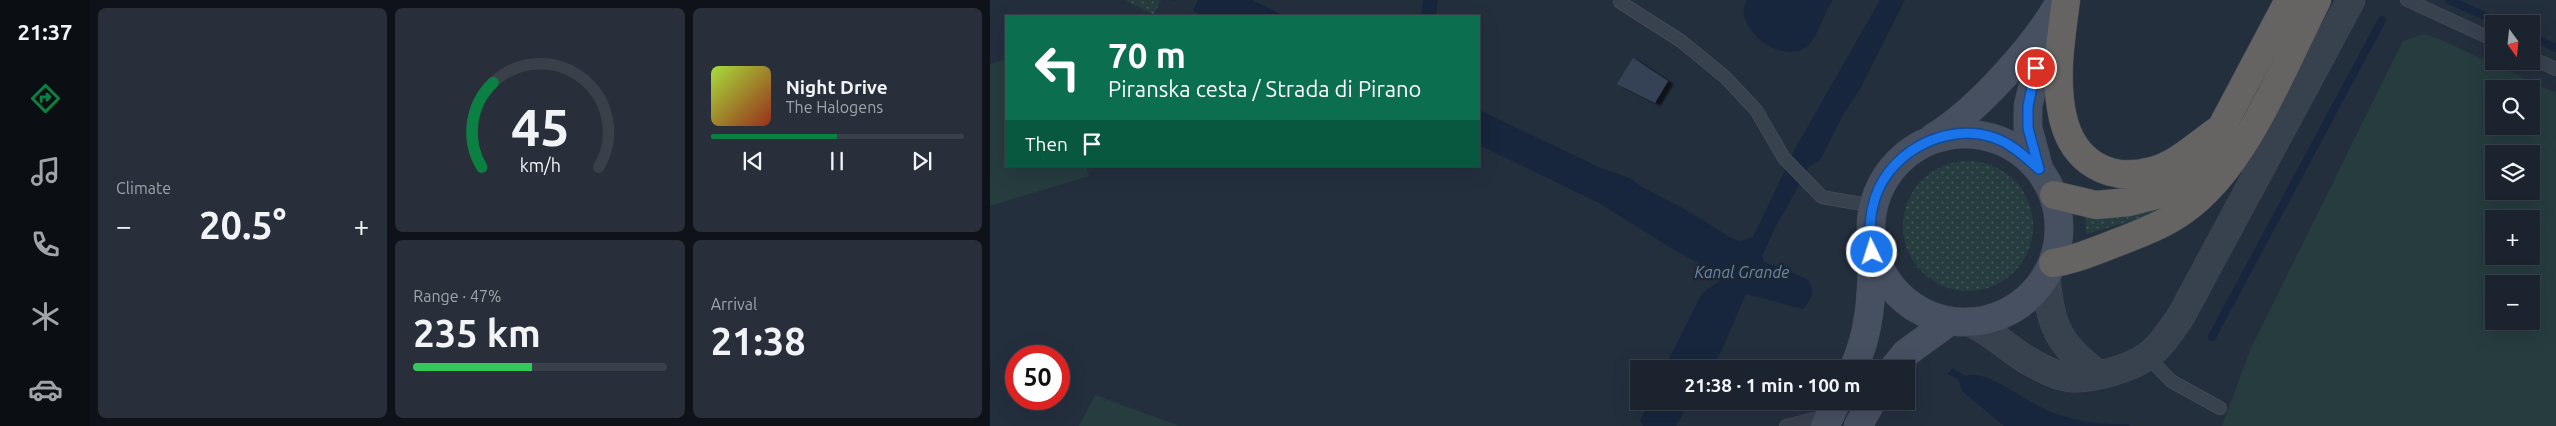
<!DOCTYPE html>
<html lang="en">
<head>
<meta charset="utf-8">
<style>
  body { margin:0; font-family:Ubuntu,sans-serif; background:#282f3a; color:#f1f3f6; height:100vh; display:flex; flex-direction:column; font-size:19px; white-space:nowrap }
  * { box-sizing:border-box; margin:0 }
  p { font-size:16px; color:#a0a4aa }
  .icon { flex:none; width:28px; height:28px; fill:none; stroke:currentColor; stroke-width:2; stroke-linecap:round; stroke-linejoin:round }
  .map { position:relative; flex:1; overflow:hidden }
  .details { display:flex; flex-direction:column; gap:8px; padding:8px; background:#0f1319; width:900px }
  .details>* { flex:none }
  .guide { position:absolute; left:15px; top:15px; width:475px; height:152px; border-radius:0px; box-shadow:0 5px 20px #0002,0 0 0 1px #39404a; background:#0b6e4f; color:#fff; overflow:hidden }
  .needle { width:32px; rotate:165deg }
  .controls { position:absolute; left:1495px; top:15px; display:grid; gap:10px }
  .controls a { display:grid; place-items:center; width:55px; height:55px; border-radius:0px; background:#1b232e; box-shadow:0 5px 20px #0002,0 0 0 1px #39404a; font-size:25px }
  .speed { position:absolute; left:15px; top:345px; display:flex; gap:10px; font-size:25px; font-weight:700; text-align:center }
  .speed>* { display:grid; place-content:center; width:65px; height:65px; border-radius:50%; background:#1b232e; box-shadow:0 5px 20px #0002,0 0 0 1px #39404a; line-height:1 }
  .speed .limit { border:8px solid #d22; background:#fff; color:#111 }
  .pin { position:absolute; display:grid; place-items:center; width:42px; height:42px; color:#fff; margin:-21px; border:2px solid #fff; border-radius:50%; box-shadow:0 1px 5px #0007 }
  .me { position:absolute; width:55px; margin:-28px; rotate:356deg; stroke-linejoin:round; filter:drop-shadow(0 0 4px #0008) }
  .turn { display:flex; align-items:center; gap:18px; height:105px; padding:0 20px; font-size:22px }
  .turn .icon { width:65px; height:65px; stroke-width:2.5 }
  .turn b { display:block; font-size:35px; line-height:42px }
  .then { display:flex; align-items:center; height:48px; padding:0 20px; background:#0003; gap:10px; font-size:19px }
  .big { font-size:38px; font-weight:700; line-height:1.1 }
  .details .card { flex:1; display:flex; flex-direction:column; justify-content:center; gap:8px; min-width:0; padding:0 18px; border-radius:8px; background:#282f3a }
  .details .dial { align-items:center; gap:0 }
  .dial svg { height:130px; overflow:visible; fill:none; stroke:#39404a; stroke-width:7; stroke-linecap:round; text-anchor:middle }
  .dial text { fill:#f1f3f6; stroke:none }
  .song { display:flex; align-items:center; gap:15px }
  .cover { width:60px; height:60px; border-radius:8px; background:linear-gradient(135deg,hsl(80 70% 55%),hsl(10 70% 35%)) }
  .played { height:5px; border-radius:2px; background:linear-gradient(90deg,#0b8043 50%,#39404a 50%) }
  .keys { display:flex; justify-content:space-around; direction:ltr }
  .heat { display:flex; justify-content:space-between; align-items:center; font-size:28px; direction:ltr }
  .charge { height:8px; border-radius:4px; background:linear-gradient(90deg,#34c759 47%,#39404a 0) }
  .details .tiles { flex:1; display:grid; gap:8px; grid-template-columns:repeat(3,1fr) }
  .card:first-child { grid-row:span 2 }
  .trip { position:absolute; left:640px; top:360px; width:285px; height:50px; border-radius:0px; background:#1b232e; box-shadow:0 5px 20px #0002,0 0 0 1px #39404a; font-weight:700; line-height:50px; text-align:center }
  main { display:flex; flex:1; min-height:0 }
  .tabs { display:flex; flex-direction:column; width:90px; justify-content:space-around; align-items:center; background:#0b0e12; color:#a0a4aa }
  .tabs .icon { width:35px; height:35px }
  .tabs .on { color:#0b8043 }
  .tabs b { font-size:22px; color:#f1f3f6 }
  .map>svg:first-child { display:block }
  .grass { fill:url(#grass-dots) }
  .pitch { fill:#263c3f; fill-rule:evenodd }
  .water { fill:#17263c }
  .pier { fill:#242f3e }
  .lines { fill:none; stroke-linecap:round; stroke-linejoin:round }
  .stream { stroke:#17263c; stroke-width:8 }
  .building { fill:#364354; filter:url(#shadow) }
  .service-casing { stroke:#414a57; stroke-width:14 }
  .tertiary-casing { stroke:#414a57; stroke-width:29 }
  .secondary-casing { stroke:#414a57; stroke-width:29 }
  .trunk-casing { stroke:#434c59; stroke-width:29 }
  .service { stroke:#38414e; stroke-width:12 }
  .tertiary { stroke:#38414e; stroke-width:28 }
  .secondary { stroke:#465061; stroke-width:28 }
  .trunk { stroke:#656462; stroke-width:28 }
  .route-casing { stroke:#114b97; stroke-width:12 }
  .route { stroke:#1a73e8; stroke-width:9 }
  .labels { text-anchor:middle; stroke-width:5; stroke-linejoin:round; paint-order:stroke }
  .water-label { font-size:16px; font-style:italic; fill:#6d86a8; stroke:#1d2633 }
</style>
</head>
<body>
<main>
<nav class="tabs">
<b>21:37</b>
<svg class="icon on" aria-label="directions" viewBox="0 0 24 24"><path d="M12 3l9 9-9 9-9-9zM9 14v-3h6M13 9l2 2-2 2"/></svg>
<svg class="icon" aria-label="music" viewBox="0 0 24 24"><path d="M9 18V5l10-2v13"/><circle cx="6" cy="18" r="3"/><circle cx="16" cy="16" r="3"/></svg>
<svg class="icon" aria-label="phone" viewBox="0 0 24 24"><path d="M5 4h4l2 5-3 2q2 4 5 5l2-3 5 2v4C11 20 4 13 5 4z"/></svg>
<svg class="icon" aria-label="climate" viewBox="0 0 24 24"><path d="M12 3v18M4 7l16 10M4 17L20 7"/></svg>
<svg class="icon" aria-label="car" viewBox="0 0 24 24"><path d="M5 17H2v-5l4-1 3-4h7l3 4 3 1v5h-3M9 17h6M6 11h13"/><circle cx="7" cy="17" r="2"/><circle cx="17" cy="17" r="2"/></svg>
</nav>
<section class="details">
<div class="tiles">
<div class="card"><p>Climate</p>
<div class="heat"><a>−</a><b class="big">20.5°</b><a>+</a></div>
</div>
<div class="card dial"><svg viewBox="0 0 100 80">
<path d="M14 69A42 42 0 1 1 86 69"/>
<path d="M14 69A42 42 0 0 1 21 17" stroke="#0b8043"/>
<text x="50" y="56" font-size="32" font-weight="700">45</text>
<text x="50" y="72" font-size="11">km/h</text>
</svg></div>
<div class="card">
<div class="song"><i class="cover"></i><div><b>Night Drive</b><p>The Halogens</p></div></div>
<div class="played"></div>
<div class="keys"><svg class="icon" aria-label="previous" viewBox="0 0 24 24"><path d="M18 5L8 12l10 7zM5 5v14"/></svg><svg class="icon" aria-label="pause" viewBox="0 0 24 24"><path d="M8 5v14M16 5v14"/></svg><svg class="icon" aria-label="next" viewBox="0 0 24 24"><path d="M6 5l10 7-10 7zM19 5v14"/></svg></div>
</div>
<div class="card"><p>Range · 47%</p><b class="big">235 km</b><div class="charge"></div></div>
<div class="card"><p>Arrival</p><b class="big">21:38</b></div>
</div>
</section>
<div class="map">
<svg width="1566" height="426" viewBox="0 0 1566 426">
  <defs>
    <pattern id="grass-dots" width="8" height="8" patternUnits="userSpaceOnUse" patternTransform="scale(1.25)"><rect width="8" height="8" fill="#263c3f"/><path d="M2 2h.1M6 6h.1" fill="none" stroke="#435659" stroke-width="1.8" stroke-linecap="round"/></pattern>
    <filter id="shadow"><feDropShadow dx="5.5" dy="3" stdDeviation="1" flood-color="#0009"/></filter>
  </defs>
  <rect width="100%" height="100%" fill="#242f3e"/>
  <g class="grass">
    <polygon points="135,0 171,0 164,15"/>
    <polygon points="1265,108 1191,201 1155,217 1096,234 1095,216 1192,194"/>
    <circle cx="978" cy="226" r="65"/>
  </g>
  <g class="pitch">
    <path d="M1434,34l15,5 117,54v333h-334l29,-78 152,-307zM1504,89h37v37h-37zM1504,154h37v37h-37zM1504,219h37v37h-37zM1504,284h37v37h-37z"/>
    <polygon points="16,59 16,166 96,166 99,176 0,206 0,64"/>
    <polygon points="105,395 190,426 89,426"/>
  </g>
  <g class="water">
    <polygon points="182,0 262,0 295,16 213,16"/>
    <polygon points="433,0 448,0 446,16 431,16"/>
    <path d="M756,0h87c-8,11 -16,37 -23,44 -22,22 -61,-5 -66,-29 -1,-4 1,-11 2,-15z"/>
    <path d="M890,0h25l-45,89 -17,26 -23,45 -11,7 -33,59 -14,30 2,6 43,17c10,11 4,21 -4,30l-57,-15 -25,58 -11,17h-46l36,-72 6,-7 14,-9 -1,-7 -48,-26 -72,-45 -120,-58v-35l120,57 33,12 8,7 46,24 44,27 10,4 13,-4 43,-90z"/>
    <path d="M962,368l14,8c20,-9 66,31 90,38 24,8 47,11 72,10l2,2h-126l-42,-35 -3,-11 -11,-6z"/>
    <polygon points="659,401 700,401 686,426 653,426 650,421"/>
  </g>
  <polygon class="pier" points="185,0 208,0 202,13 184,4"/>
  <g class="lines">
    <g class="stream">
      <polyline points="1459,0 1513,24"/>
      <polyline points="1541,37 1566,48"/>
      <polyline points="1222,337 1392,20"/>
    </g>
  </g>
  <polygon class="building" points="643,58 678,81 665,103 627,84"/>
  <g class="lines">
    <g class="service-casing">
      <g id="service">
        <polyline points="1417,0 1504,40"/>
        <polyline points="630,2 691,41 735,77 766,110 794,158 832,197 883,206"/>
        <polyline points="1541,58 1566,69"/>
        <polyline points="1157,356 1181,381 1230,408"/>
        <polyline points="796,426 840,415"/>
      </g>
    </g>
    <g class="tertiary-casing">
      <g id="tertiary">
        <path d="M1056,277c4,48 12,68 52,97"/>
        <path d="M980,322c22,10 37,26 57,38 14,8 30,17 46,18 22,0 56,-9 73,-21 15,-10 25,-27 35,-41l170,-316"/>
      </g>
    </g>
    <g class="secondary-casing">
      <g id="secondary">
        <circle cx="975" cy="228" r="94"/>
        <path d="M944,137c43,-26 103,-93 127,-137"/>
        <polyline points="1049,169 1038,128 1038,106 1056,30"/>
        <path d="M863,369c17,-35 19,-75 19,-113"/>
        <polyline points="903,369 916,353 960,321"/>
        <polyline points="835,426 847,401"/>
        <polyline points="868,426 882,401"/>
      </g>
    </g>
    <g class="trunk-casing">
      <g id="trunk">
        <path d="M1076,0c-5,37 -12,81 -3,118 10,43 45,65 89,53 24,-6 45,-26 65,-40"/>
        <polyline points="1064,195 1106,205 1139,202 1178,192 1210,168 1299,0"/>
        <path d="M1063,263c24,-4 45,-13 68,-22 21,-8 44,-17 62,-30 63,-44 100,-144 134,-211"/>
      </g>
    </g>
    <use href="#service" class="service"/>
    <use href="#tertiary" class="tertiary"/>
    <use href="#secondary" class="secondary"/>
    <use href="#trunk" class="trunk"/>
  </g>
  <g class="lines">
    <g class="route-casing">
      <path id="route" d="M882,252c-2,-15 -3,-31 1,-46 11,-51 69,-84 119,-69 19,6 32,19 47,32l-11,-41v-22l8,-38"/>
    </g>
    <use href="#route" class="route"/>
  </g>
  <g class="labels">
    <g class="water-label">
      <text x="752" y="278">Kanal Grande</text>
    </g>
  </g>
</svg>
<div class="controls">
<a><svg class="needle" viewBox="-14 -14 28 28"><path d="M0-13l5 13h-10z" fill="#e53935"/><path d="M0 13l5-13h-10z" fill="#a0a4aa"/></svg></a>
<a><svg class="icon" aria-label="search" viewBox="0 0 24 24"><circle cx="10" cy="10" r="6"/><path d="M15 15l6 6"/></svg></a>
<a><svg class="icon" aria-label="layers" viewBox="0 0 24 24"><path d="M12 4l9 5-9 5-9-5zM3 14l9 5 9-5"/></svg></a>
<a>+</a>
<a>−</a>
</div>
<div class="speed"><div class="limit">50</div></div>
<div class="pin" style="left:1046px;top:68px;background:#d93025"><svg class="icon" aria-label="arrive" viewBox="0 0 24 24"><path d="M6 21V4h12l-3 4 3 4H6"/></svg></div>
<svg class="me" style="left:882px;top:252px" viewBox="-20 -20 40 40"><circle r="17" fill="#1a73e8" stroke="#fff" stroke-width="3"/><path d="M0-11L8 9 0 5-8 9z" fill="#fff"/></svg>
<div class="trip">21:38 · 1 min · 100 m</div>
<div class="guide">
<div class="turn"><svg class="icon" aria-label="left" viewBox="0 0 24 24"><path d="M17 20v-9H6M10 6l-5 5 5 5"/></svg><div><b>70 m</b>Piranska cesta / Strada di Pirano</div></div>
<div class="then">Then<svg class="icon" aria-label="arrive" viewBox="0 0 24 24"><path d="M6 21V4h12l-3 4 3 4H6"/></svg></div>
</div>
</div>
</main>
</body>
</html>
